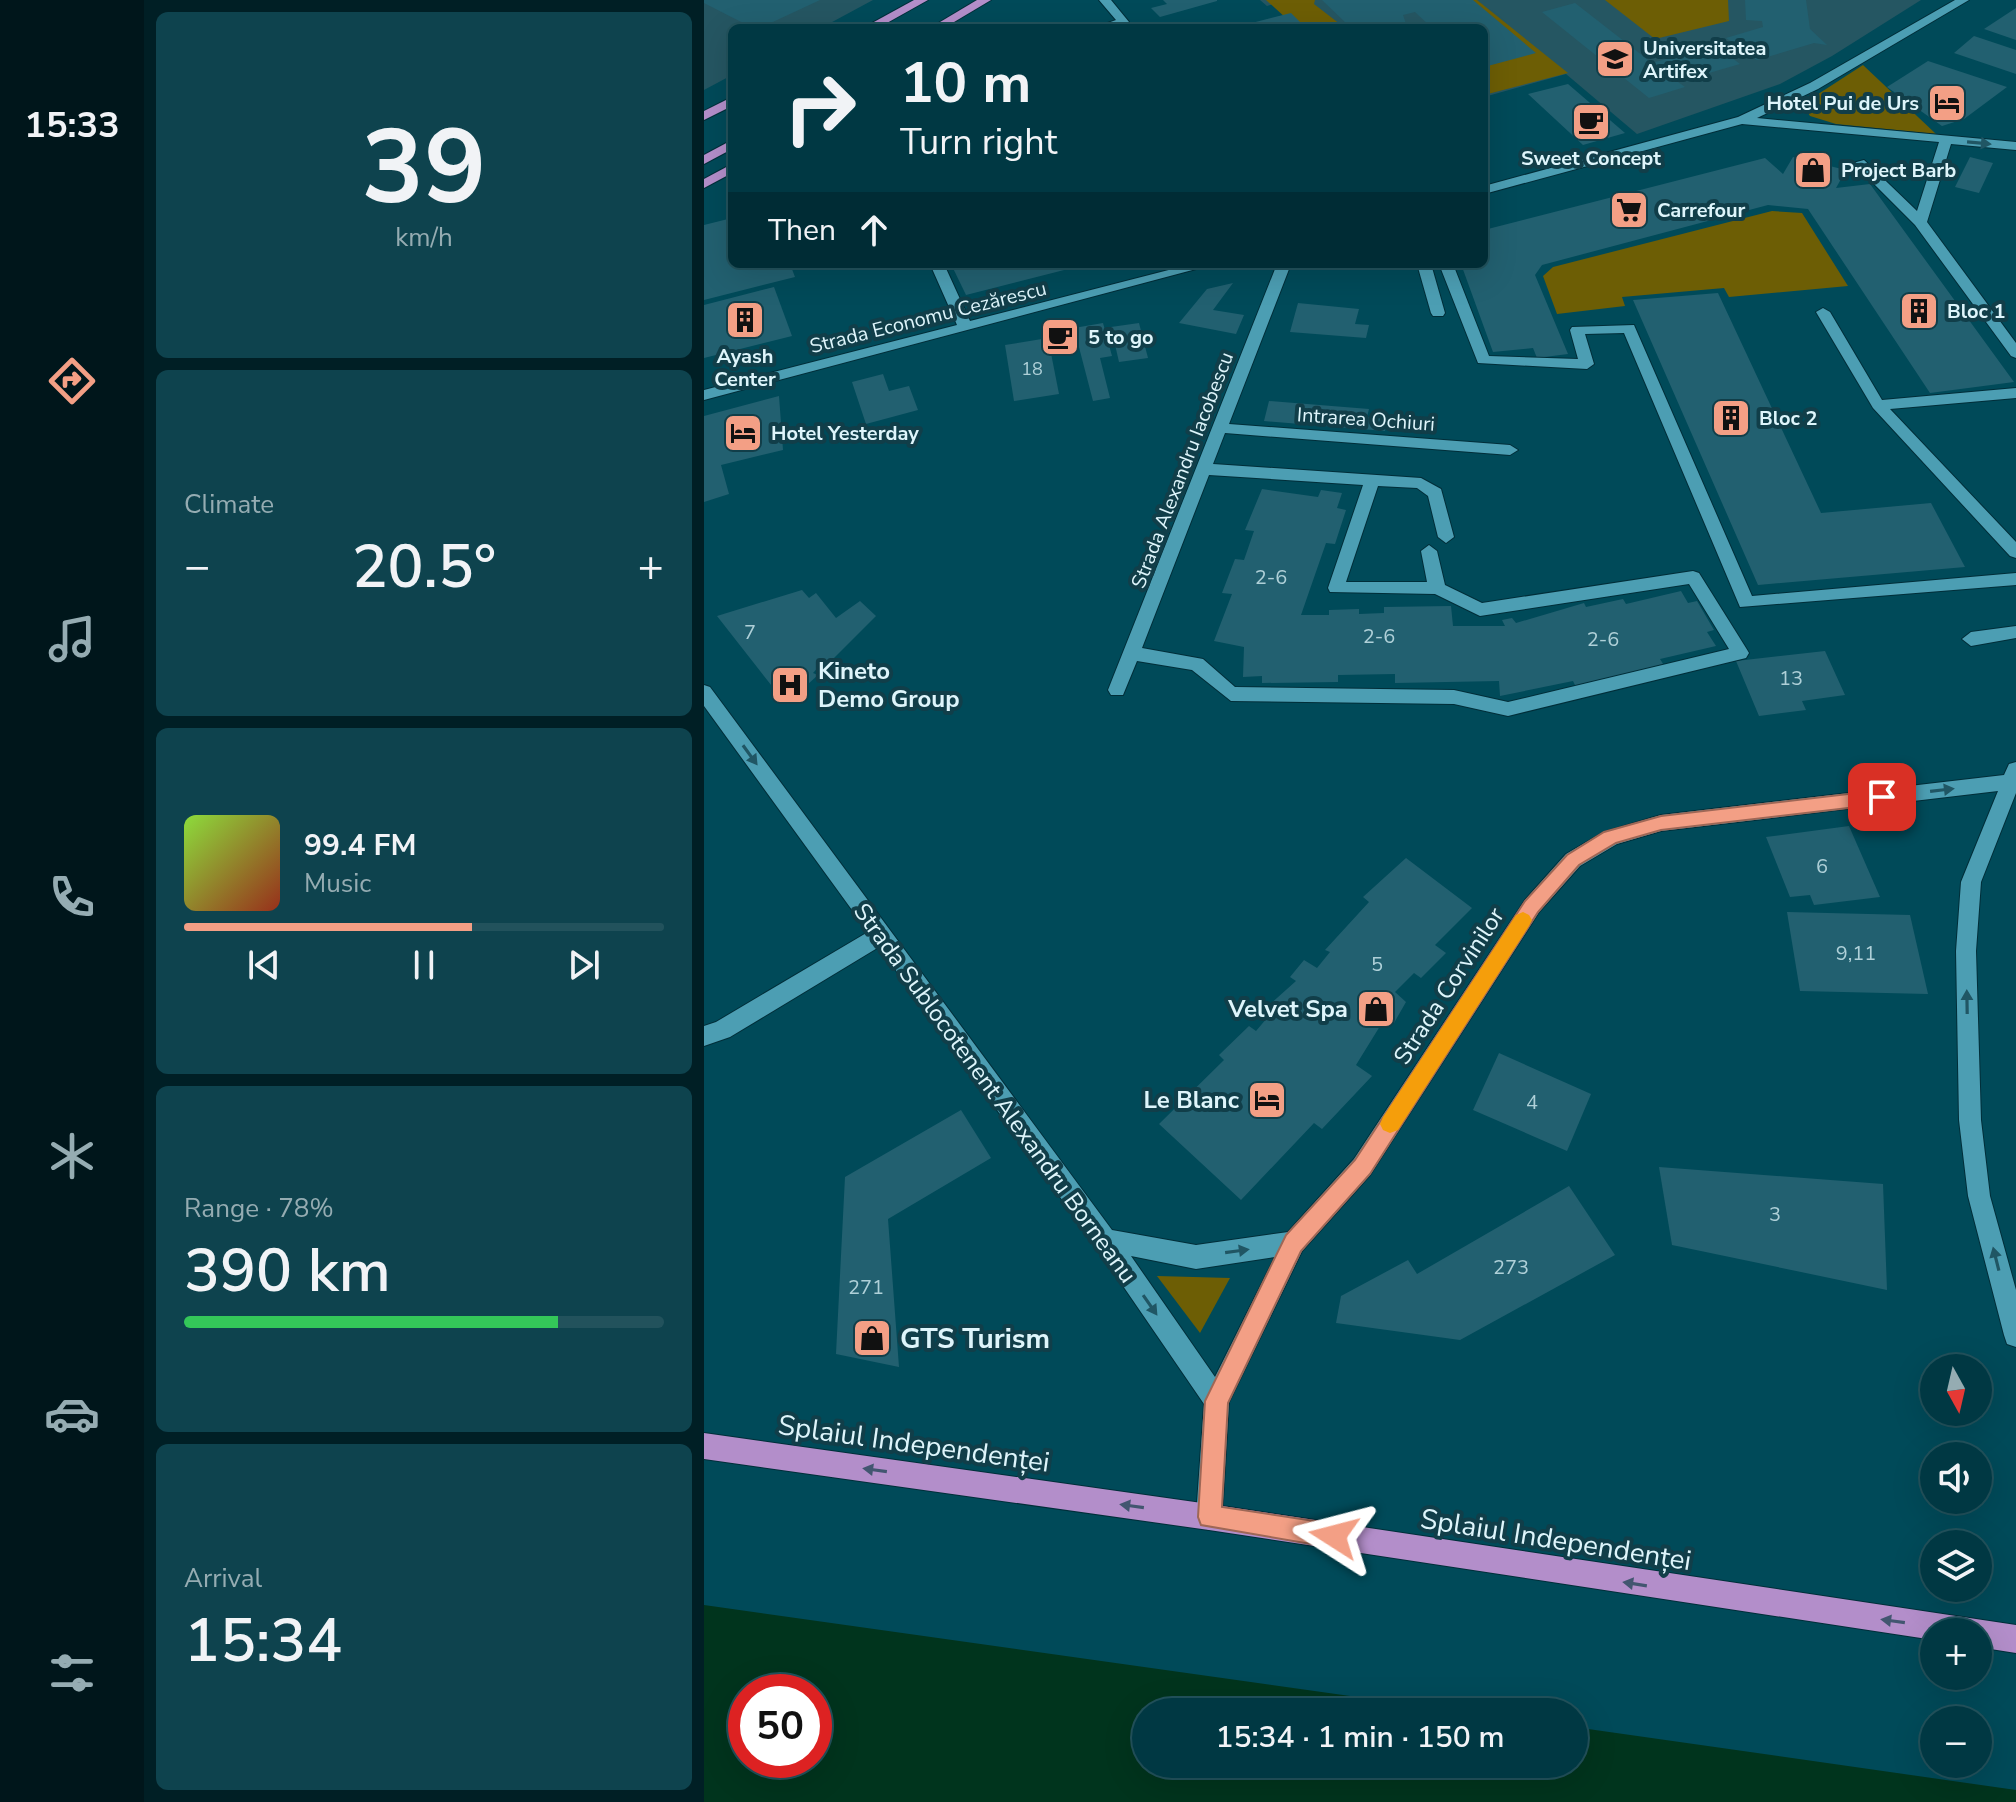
<!DOCTYPE html>
<html lang="en">
<head>
<meta charset="utf-8">
<style>
  body { margin:0; font-family:"Nunito Sans",sans-serif; background:#0e434e; color:#f1f3f6; height:100vh; display:flex; flex-direction:column; font-size:30px; white-space:nowrap }
  * { box-sizing:border-box; margin:0 }
  p { font-size:26px; color:#95acb2 }
  .icon { flex:none; width:44px; height:44px; fill:none; stroke:currentColor; stroke-width:2; stroke-linecap:round; stroke-linejoin:round }
  .map { position:relative; flex:1; overflow:hidden }
  .sheet { display:flex; flex-direction:column; gap:12px; padding:12px; background:#001f25; width:560px }
  .sheet>* { flex:none }
  .hud { position:absolute; left:24px; top:24px; width:760px; height:244px; border-radius:12px; box-shadow:0 8px 32px #0002,0 0 0 2px #22525c; background:#003843; color:#f1f3f6; overflow:hidden }
  .needle { width:52px; rotate:172deg }
  .buttons { position:absolute; left:1216px; top:1354px; display:grid; gap:16px }
  .buttons a { display:grid; place-items:center; width:72px; height:72px; border-radius:50%; background:#003843; box-shadow:0 8px 32px #0002,0 0 0 2px #22525c; font-size:40px }
  .speed { position:absolute; left:24px; top:1674px; display:flex; gap:16px; font-size:40px; font-weight:700; text-align:center }
  .speed>* { display:grid; place-content:center; width:104px; height:104px; border-radius:50%; background:#003843; box-shadow:0 8px 32px #0002,0 0 0 2px #22525c; line-height:1 }
  .speed .limit { border:12px solid #d22; background:#fff; color:#111 }
  .pin { position:absolute; display:grid; place-items:center; width:68px; height:68px; color:#fff; margin:-34px; border-radius:16px; box-shadow:0 4px 12px #0006 }
  .me { position:absolute; width:88px; margin:-44px; rotate:279deg; stroke-linejoin:round; filter:drop-shadow(0 0 6px #0008) }
  .turn { display:flex; align-items:center; gap:28px; height:168px; padding:0 40px; font-size:36px }
  .turn .icon { width:104px; height:104px; stroke-width:2.5 }
  .turn b { display:block; font-size:56px; line-height:68px }
  .then { display:flex; align-items:center; height:76px; padding:0 40px; background:#0003; gap:16px; font-size:30px }
  .big { font-size:60px; font-weight:600; line-height:1.1 }
  .sheet .tile { flex:1; display:flex; flex-direction:column; justify-content:center; gap:12px; min-width:0; padding:0 28px; border-radius:12px; background:#0e434e }
  .sheet .dial { align-items:center; gap:0 }
  .dial b { font-size:104px; line-height:1 }
  .song { display:flex; align-items:center; gap:24px }
  .cover { width:96px; height:96px; border-radius:12px; background:linear-gradient(135deg,hsl(90 70% 55%),hsl(10 70% 35%)) }
  .played { height:8px; border-radius:4px; background:linear-gradient(90deg,#f39f85 60%,#22525c 60%) }
  .keys { display:flex; justify-content:space-around; direction:ltr }
  .heat { display:flex; justify-content:space-between; align-items:center; font-size:44px; direction:ltr }
  .charge { height:12px; border-radius:6px; background:linear-gradient(90deg,#34c759 78%,#22525c 0) }
  .trip { position:absolute; left:428px; top:1698px; width:456px; height:80px; border-radius:40px; background:#003843; box-shadow:0 8px 32px #0002,0 0 0 2px #22525c; font-weight:600; line-height:80px; text-align:center }
  main { display:flex; flex:1; min-height:0 }
  .tabs { display:flex; flex-direction:column; width:144px; justify-content:space-around; align-items:center; background:#00161b; color:#95acb2 }
  .tabs .icon { width:56px; height:56px }
  .tabs .on { color:#f39f85 }
  .tabs b { font-size:36px; color:#f1f3f6 }
  .map>svg:first-child { display:block }
  .built { fill:#255662 }
  .green { fill:#6d5e05 }
  .water { fill:#00341d; fill-rule:evenodd }
  .building { fill:#226070 }
  .lines { fill:none; stroke-linecap:round; stroke-linejoin:round }
  .minor-casing { stroke:#002e39; stroke-width:2 }
  .major-casing { stroke:#002e39; stroke-width:2 }
  .minor { fill:#4c9eb3; fill-rule:evenodd }
  .major { fill:#b38eca; fill-rule:evenodd }
  .oneway { fill:#205664 }
  .oneway2 { fill:#425670 }
  .route { fill:#f39f85; stroke:#9e6756; stroke-width:2 }
  .slow { fill:#f59e0b }
  .labels { text-anchor:middle; stroke-width:8; stroke-linejoin:round; paint-order:stroke }
  .far-number-label { font-size:18px; fill:#afd0d8 }
  .far-poi-label { font-size:20px; font-weight:bold; fill:#def5fb; stroke:#113e49; text-anchor:start }
  .far-street-label { font-size:20px; fill:#def5fb; stroke:#113e49 }
  .number-label { font-size:20px; fill:#afd0d8 }
  .poi-label { font-size:24px; font-weight:bold; fill:#def5fb; stroke:#113e49; text-anchor:end }
  .street-label { font-size:24px; fill:#def5fb; stroke:#113e49 }
  .near-poi-label { font-size:28px; font-weight:bold; fill:#def5fb; stroke:#113e49; text-anchor:start }
  .near-street-label { font-size:28px; fill:#def5fb; stroke:#113e49 }
</style>
</head>
<body>
<main>
<nav class="tabs">
<b>15:33</b>
<svg class="icon on" aria-label="directions" viewBox="0 0 24 24"><path d="M12 3l9 9-9 9-9-9zM9 14v-3h6M13 9l2 2-2 2"/></svg>
<svg class="icon" aria-label="music" viewBox="0 0 24 24"><path d="M9 18V5l10-2v13"/><circle cx="6" cy="18" r="3"/><circle cx="16" cy="16" r="3"/></svg>
<svg class="icon" aria-label="phone" viewBox="0 0 24 24"><path d="M5 4h4l2 5-3 2q2 4 5 5l2-3 5 2v4C11 20 4 13 5 4z"/></svg>
<svg class="icon" aria-label="climate" viewBox="0 0 24 24"><path d="M12 3v18M4 7l16 10M4 17L20 7"/></svg>
<svg class="icon" aria-label="car" viewBox="0 0 24 24"><path d="M5 17H2v-5l4-1 3-4h7l3 4 3 1v5h-3M9 17h6M6 11h13"/><circle cx="7" cy="17" r="2"/><circle cx="17" cy="17" r="2"/></svg>
<svg class="icon" aria-label="filters" viewBox="0 0 24 24"><path d="M4 7h16M4 17h16"/><circle cx="9" cy="7" r="2"/><circle cx="15" cy="17" r="2"/></svg>
</nav>
<section class="sheet">
<div class="tile dial"><b>39</b><p>km/h</p></div>
<div class="tile"><p>Climate</p>
<div class="heat"><a>−</a><b class="big">20.5°</b><a>+</a></div>
</div>
<div class="tile">
<div class="song"><i class="cover"></i><div><b>99.4 FM</b><p>Music</p></div></div>
<div class="played"></div>
<div class="keys"><svg class="icon" aria-label="previous" viewBox="0 0 24 24"><path d="M18 5L8 12l10 7zM5 5v14"/></svg><svg class="icon" aria-label="pause" viewBox="0 0 24 24"><path d="M8 5v14M16 5v14"/></svg><svg class="icon" aria-label="next" viewBox="0 0 24 24"><path d="M6 5l10 7-10 7zM19 5v14"/></svg></div>
</div>
<div class="tile"><p>Range · 78%</p><b class="big">390 km</b><div class="charge"></div></div>
<div class="tile"><p>Arrival</p><b class="big">15:34</b></div>
</section>
<div class="map">
<svg width="1312" height="1802" viewBox="0 0 1312 1802">
  <rect width="100%" height="100%" fill="#004a59"/>
  <g class="built">
    <polygon points="0,0 169,0 117,28 28,28 28,75 0,90"/>
    <polygon points="556,0 1217,0 1128,56 1076,84 933,134 862,74 780,97 780,28 611,28 582,0 563,6"/>
  </g>
  <g class="green">
    <polygon points="562,0 611,0 610,4 641,28 593,28"/>
    <polygon points="756,0 773,0 864,73 780,95 780,60 815,51"/>
    <polygon points="901,0 1024,0 1025,21 951,39"/>
    <polygon points="1159,65 1232,134 1132,124 1106,116 1101,108 1105,100"/>
    <polygon points="1068,211 1098,213 1144,286 1025,297 1020,288 918,297 921,306 853,314 839,276 849,267"/>
    <polygon points="453,1276 526,1278 496,1333"/>
  </g>
  <path class="water" d="M0,1605l760,107h-318v52h428v-37l442,63v12h-1312zM42,1692h68v68h-68z"/>
  <g class="building">
    <polygon points="0,0 116,0 56,28 49,28 0,3"/>
    <polygon points="459,0 513,0 513,1 456,17 447,8 463,4"/>
    <polygon points="618,0 769,0 832,53 780,67 780,28 728,28 711,12 699,15 702,24 660,28 643,24"/>
    <polygon points="1041,0 1102,0 1106,29 1123,45 1110,43 1053,60 1022,38 1059,27 1058,21 1042,20"/>
    <polygon points="871,3 948,63 1011,45 1036,64 974,82 981,87 945,98 838,12"/>
    <polygon points="1312,8 1312,40 1280,29"/>
    <polygon points="587,13 602,28 543,28 540,25"/>
    <polygon points="1270,36 1312,50 1312,74 1250,53"/>
    <polygon points="1224,61 1303,87 1260,119 1238,126 1183,87"/>
    <polygon points="864,84 921,133 879,145 824,94"/>
    <polygon points="1089,157 1142,170 1132,188 1166,184 1310,382 1226,393 1104,209 1064,205 838,265 831,275 864,354 833,358 829,348 789,352 757,264 780,264 780,230 1061,158 1079,174"/>
    <polygon points="1266,157 1289,163 1275,193 1251,187"/>
    <polygon points="28,218 28,264 86,264 91,277 0,300 0,225"/>
    <polygon points="247,264 366,264 368,268 262,295"/>
    <polygon points="529,283 509,310 540,315 532,334 475,323 503,289"/>
    <polygon points="70,287 88,336 0,358 0,305"/>
    <polygon points="1014,293 1117,513 1227,503 1261,567 1054,585 929,300"/>
    <polygon points="594,303 655,309 651,324 665,325 662,338 586,332"/>
    <polygon points="399,323 408,356 396,358 406,398 389,401 370,328"/>
    <polygon points="435,323 444,358 415,362 407,327"/>
    <polygon points="344,338 355,394 310,401 301,345"/>
    <polygon points="179,374 185,391 205,386 214,410 162,424 148,382"/>
    <polygon points="75,396 79,450 17,465 25,494 0,502 0,416"/>
    <polygon points="565,401 665,409 663,417 683,419 681,431 560,421"/>
    <polygon points="558,489 614,497 617,490 638,493 633,508 642,510 631,544 622,543 597,615 625,615 625,610 655,609 655,614 680,613 680,607 747,606 749,626 801,626 798,620 808,618 812,623 880,603 882,607 919,599 922,604 977,591 984,603 993,601 1010,630 1003,632 1012,646 956,659 961,667 872,687 869,681 796,696 795,681 691,683 691,674 634,675 634,682 558,683 558,676 539,677 540,647 510,641 528,594 518,593 531,559 540,560 550,531 541,530"/>
    <polygon points="98,590 105,598 112,593 132,618 156,601 172,616 126,662 121,660 109,673 114,675 82,704 13,616"/>
    <polygon points="1121,651 1141,695 1098,701 1102,710 1055,716 1032,661"/>
    <polygon points="1145,826 1176,897 1110,905 1106,895 1086,897 1062,837"/>
    <polygon points="702,858 768,908 731,945 742,953 717,978 710,973 691,992 702,1002 690,1023 681,1018 652,1065 668,1076 618,1129 610,1123 537,1200 455,1124 520,1060 515,1055 545,1026 552,1031 569,1011 563,1007 592,981 586,977 600,960 613,968 626,952 621,950 665,902 659,897"/>
    <polygon points="1083,912 1206,915 1224,994 1096,991"/>
    <polygon points="795,1053 887,1094 863,1151 769,1110"/>
    <polygon points="257,1110 287,1158 184,1219 195,1367 132,1354 141,1177"/>
    <polygon points="955,1167 1179,1184 1183,1290 968,1245"/>
    <polygon points="865,1186 911,1255 756,1340 632,1323 637,1296 704,1260 713,1274"/>
  </g>
  <g class="lines">
    <g class="minor-casing">
      <g id="minor">
        <polygon points="395,0 407,0 425,22 423,24 390,28 412,20"/>
        <polygon points="1251,0 1265,0 1114,89 1053,118 1312,142 1312,150 1247,144 1223,222 1312,343 1312,358 1307,356 1211,225 1149,163 1160,160 1213,211 1235,142 1038,124 780,194 780,186 1034,117 1106,83"/>
        <polygon points="226,264 240,264 266,321 488,264 511,264 0,400 0,390 253,325"/>
        <path d="M573,264h14l-62,160 281,21 8,5 -8,5 -285,-22 -12,31 208,14 20,11 13,48 -8,6 -8,-6 -10,-41 -11,-8 -39,-2 -32,96h81l-6,-31 8,-6 8,6 8,34 37,18 211,-32 6,2 47,75 3,5 -3,5 -238,58 -54,-12 -223,-3 -39,-31 -55,-9 -14,34h-12l-3,-5zM505,475l154,10 -35,103 2,4 105,2 45,22 209,-32 40,65 -221,53 -54,-12 -219,-3 -32,-28 -61,-11z"/>
        <polygon points="713,264 727,264 741,313 739,316 729,316 727,313"/>
        <polygon points="735,264 749,264 785,356 874,359 866,330 868,327 930,325 1048,596 1312,573 1312,585 1036,607 920,333 881,334 890,364 883,369 774,363"/>
        <polygon points="1119,308 1126,312 1178,400 1312,388 1312,398 1186,409 1312,542 1312,558 1306,556 1169,408 1112,312"/>
        <polygon points="1312,626 1312,638 1267,646 1258,639 1267,632"/>
        <path d="M0,685l6,2 402,543 84,15 92,-13 66,-73 171,-259 41,-46 38,-22 57,-17 343,-40 5,-11 7,-2v31l-35,89 -5,69 5,169 9,76 26,94v57l-9,-3 -3,-9 -36,-139 -9,-76 -3,-169 5,-69 37,-91 -337,40 -44,13 -37,22 -41,46 -169,263 -68,76 -73,151 -7,115 -4,9 -9,4 -9,-4 -4,-9 8,-113 -107,-156 -218,-301 -149,90 -26,9v-20l12,-4 152,-90 -164,-226zM427,1256l65,13 79,-12 -60,120z"/>
      </g>
    </g>
    <g class="major-casing">
      <g id="major">
        <polygon points="210,0 224,0 174,28 159,28"/>
        <polygon points="273,0 287,0 240,28 226,28"/>
        <polygon points="28,97 28,106 0,120 0,111"/>
        <polygon points="28,140 28,149 0,164 0,155"/>
        <polygon points="28,164 28,173 0,188 0,179"/>
        <polygon points="0,1433 505,1504 1312,1625 1312,1653 1274,1647 1274,1632 1230,1632 1230,1640 505,1530 0,1459"/>
      </g>
    </g>
    <use href="#minor" class="minor"/>
    <use href="#major" class="major"/>
  </g>
  <defs><path id="oneway-solid" d="M-6-.8H1V-3.2L6.5 0L1 3.2V.8H-6Z" transform="scale(2)"/></defs>
  <g class="oneway">
    <use href="#oneway-solid" transform="translate(1275 143) rotate(5)"/>
    <use href="#oneway-solid" transform="translate(46 755) rotate(54)"/>
    <use href="#oneway-solid" transform="translate(1238 790) rotate(-7)"/>
    <use href="#oneway-solid" transform="translate(1263 1002) rotate(-91)"/>
    <use href="#oneway-solid" transform="translate(533 1251) rotate(-8)"/>
    <use href="#oneway-solid" transform="translate(1292 1259) rotate(-104)"/>
    <use href="#oneway-solid" transform="translate(446 1305) rotate(55)"/>
  </g>
  <g class="oneway2">
    <use href="#oneway-solid" transform="translate(171 1470) rotate(-172)"/>
    <use href="#oneway-solid" transform="translate(428 1506) rotate(-172)"/>
    <use href="#oneway-solid" transform="translate(931 1584) rotate(-171)"/>
    <use href="#oneway-solid" transform="translate(1189 1621) rotate(-172)"/>
  </g>
  <polygon class="route" points="1178,790 1187,797 1178,804 957,830 912,843 875,865 834,912 666,1174 597,1251 524,1403 518,1507 630,1524 638,1528 642,1536 638,1545 630,1548 497,1525 494,1517 501,1401 582,1235 651,1160 821,901 863,855 900,832 957,816"/>
  <polygon class="slow" points="819,912 825,915 828,920 825,926 694,1130 686,1133 679,1130 676,1124 679,1117 812,915"/>
  <defs>
    <g id="university-square" transform="scale(2)"><rect x="-9" y="-9" width="18" height="18" rx="4" fill="#f39f85" stroke="#113e49"/><path d="M0-5L7-2L0 1L-7-2ZM-4 1L0 2.5L4 1V4Q0 6-4 4Z" fill="#111"/></g>
    <g id="hotel-square" transform="scale(2)"><rect x="-9" y="-9" width="18" height="18" rx="4" fill="#f39f85" stroke="#113e49"/><path d="M-6-4.5h1.5V1H6V5H4.5V3h-9V5H-6ZM-4 0a1.8 1.8 0 1 1 3.6 0ZM.5 0V-2.5h3Q6-2.5 6 0Z" fill="#111"/></g>
    <g id="cafe-square" transform="scale(2)"><rect x="-9" y="-9" width="18" height="18" rx="4" fill="#f39f85" stroke="#113e49"/><path d="M-5.5-4.5H6V0H3Q3 3.5 0 3.5H-2.5Q-5.5 3.5-5.5 0ZM3-3.2v2h1.7v-2ZM-6 4.5H4V6H-6Z" fill="#111"/></g>
    <g id="shop-square" transform="scale(2)"><rect x="-9" y="-9" width="18" height="18" rx="4" fill="#f39f85" stroke="#113e49"/><path d="M-5-2.5h2.3a2.7 3.5 0 0 1 5.4 0H5L5.5 6h-11ZM-1.5-2.5h3a1.5 2.3 0 0 0-3 0Z" fill="#111"/></g>
    <g id="supermarket-square" transform="scale(2)"><rect x="-9" y="-9" width="18" height="18" rx="4" fill="#f39f85" stroke="#113e49"/><path d="M-6-5.5h2.5l.6 2H6L4.5 2H-2.5L-4.4-4H-6ZM-1.5 3.2a1.3 1.3 0 1 0 .1 0ZM3 3.2a1.3 1.3 0 1 0 .1 0Z" fill="#111"/></g>
    <g id="building-square" transform="scale(2)"><rect x="-9" y="-9" width="18" height="18" rx="4" fill="#f39f85" stroke="#113e49"/><path d="M-4-6H4V6H1V3H-1V6H-4ZM-2.5-4.3h1.7v1.8h-1.7ZM.8-4.3h1.7v1.8H.8ZM-2.5-1h1.7V.8h-1.7ZM.8-1h1.7V.8H.8Z" fill="#111"/></g>
    <g id="hospital-square" transform="scale(2)"><rect x="-9" y="-9" width="18" height="18" rx="4" fill="#f39f85" stroke="#113e49"/><path d="M-5-5h3v3.5h4V-5h3V5h-3V1.5h-4V5h-3Z" fill="#111"/></g>
  </defs>
  <g fill-rule="evenodd">
    <use href="#university-square" x="911" y="59"/>
    <use href="#hotel-square" x="1243" y="103"/>
    <use href="#cafe-square" x="887" y="122"/>
    <use href="#shop-square" x="1109" y="170"/>
    <use href="#supermarket-square" x="925" y="210"/>
    <use href="#building-square" x="1215" y="311"/>
    <use href="#building-square" x="41" y="320"/>
    <use href="#cafe-square" x="356" y="337"/>
    <use href="#building-square" x="1027" y="418"/>
    <use href="#hotel-square" x="39" y="433"/>
    <use href="#hospital-square" x="86" y="685"/>
    <use href="#shop-square" x="672" y="1009"/>
    <use href="#hotel-square" x="563" y="1100"/>
    <use href="#shop-square" x="168" y="1338"/>
  </g>
  <g class="labels">
    <g class="far-number-label">
      <text x="328" y="375">18</text>
    </g>
    <g class="far-poi-label">
      <text x="939" y="55">Universitatea<tspan x="939" dy="23">Artifex</tspan></text>
      <text x="1215" y="110" text-anchor="end">Hotel Pui de Urs</text>
      <text x="887" y="165" text-anchor="middle">Sweet Concept</text>
      <text x="1137" y="177">Project Barb</text>
      <text x="953" y="217">Carrefour</text>
      <text x="1243" y="318">Bloc 1</text>
      <text x="384" y="344">5 to go</text>
      <text x="41" y="363" text-anchor="middle">Ayash<tspan x="41" dy="23">Center</tspan></text>
      <text x="1055" y="425">Bloc 2</text>
      <text x="67" y="440">Hotel Yesterday</text>
    </g>
    <g class="far-street-label">
      <text transform="translate(224 317) rotate(-14)" y="7">Strada Economu Cezărescu</text>
      <text transform="translate(662 419) rotate(4)" y="7">Intrarea Ochiuri</text>
      <text transform="translate(478 470) rotate(-69)" y="7">Strada Alexandru Iacobescu</text>
    </g>
    <g class="number-label">
      <text x="567" y="584">2-6</text>
      <text x="46" y="639">7</text>
      <text x="675" y="643">2-6</text>
      <text x="899" y="646">2-6</text>
      <text x="1087" y="685">13</text>
      <text x="1118" y="873">6</text>
      <text x="1152" y="960">9,11</text>
      <text x="673" y="971">5</text>
      <text x="828" y="1109">4</text>
      <text x="1071" y="1221">3</text>
      <text x="807" y="1274">273</text>
      <text x="162" y="1294">271</text>
    </g>
    <g class="poi-label">
      <text x="114" y="679" text-anchor="start">Kineto<tspan x="114" dy="28">Demo Group</tspan></text>
      <text x="644" y="1017">Velvet Spa</text>
      <text x="535" y="1108">Le Blanc</text>
    </g>
    <g class="street-label">
      <text transform="translate(745 986) rotate(-57)" y="8">Strada Corvinilor</text>
      <text transform="translate(291 1093) rotate(54)" y="8">Strada Sublocotenent Alexandru Borneanu</text>
    </g>
    <g class="near-poi-label">
      <text x="196" y="1348">GTS Turism</text>
    </g>
    <g class="near-street-label">
      <text transform="translate(210 1443) rotate(8)" y="10">Splaiul Independenței</text>
      <text transform="translate(852 1539) rotate(9)" y="10">Splaiul Independenței</text>
    </g>
  </g>
</svg>
<div class="buttons">
<a><svg class="needle" viewBox="-14 -14 28 28"><path d="M0-13l5 13h-10z" fill="#e53935"/><path d="M0 13l5-13h-10z" fill="#95acb2"/></svg></a>
<a><svg class="icon" aria-label="sound" viewBox="0 0 24 24"><path d="M4 9h4l5-4v14l-5-4H4zM17 9q2 3 0 6"/></svg></a>
<a><svg class="icon" aria-label="layers" viewBox="0 0 24 24"><path d="M12 4l9 5-9 5-9-5zM3 14l9 5 9-5"/></svg></a>
<a>+</a>
<a>−</a>
</div>
<div class="speed"><div class="limit">50</div></div>
<div class="pin" style="left:1178px;top:797px;background:#d93025"><svg class="icon" aria-label="arrive" viewBox="0 0 24 24"><path d="M6 21V4h12l-3 4 3 4H6"/></svg></div>
<svg class="me" style="left:630px;top:1536px" viewBox="-20 -20 40 40"><path d="M0-17L14 15 0 8-14 15z" fill="#f39f85" stroke="#fff" stroke-width="4"/></svg>
<div class="trip">15:34 · 1 min · 150 m</div>
<div class="hud">
<div class="turn"><svg class="icon" aria-label="right" viewBox="0 0 24 24"><path d="M7 20v-9h11M14 6l5 5-5 5"/></svg><div><b>10 m</b>Turn right</div></div>
<div class="then">Then<svg class="icon" aria-label="ahead" viewBox="0 0 24 24"><path d="M12 20V5M6 11l6-6 6 6"/></svg></div>
</div>
</div>
</main>
</body>
</html>
